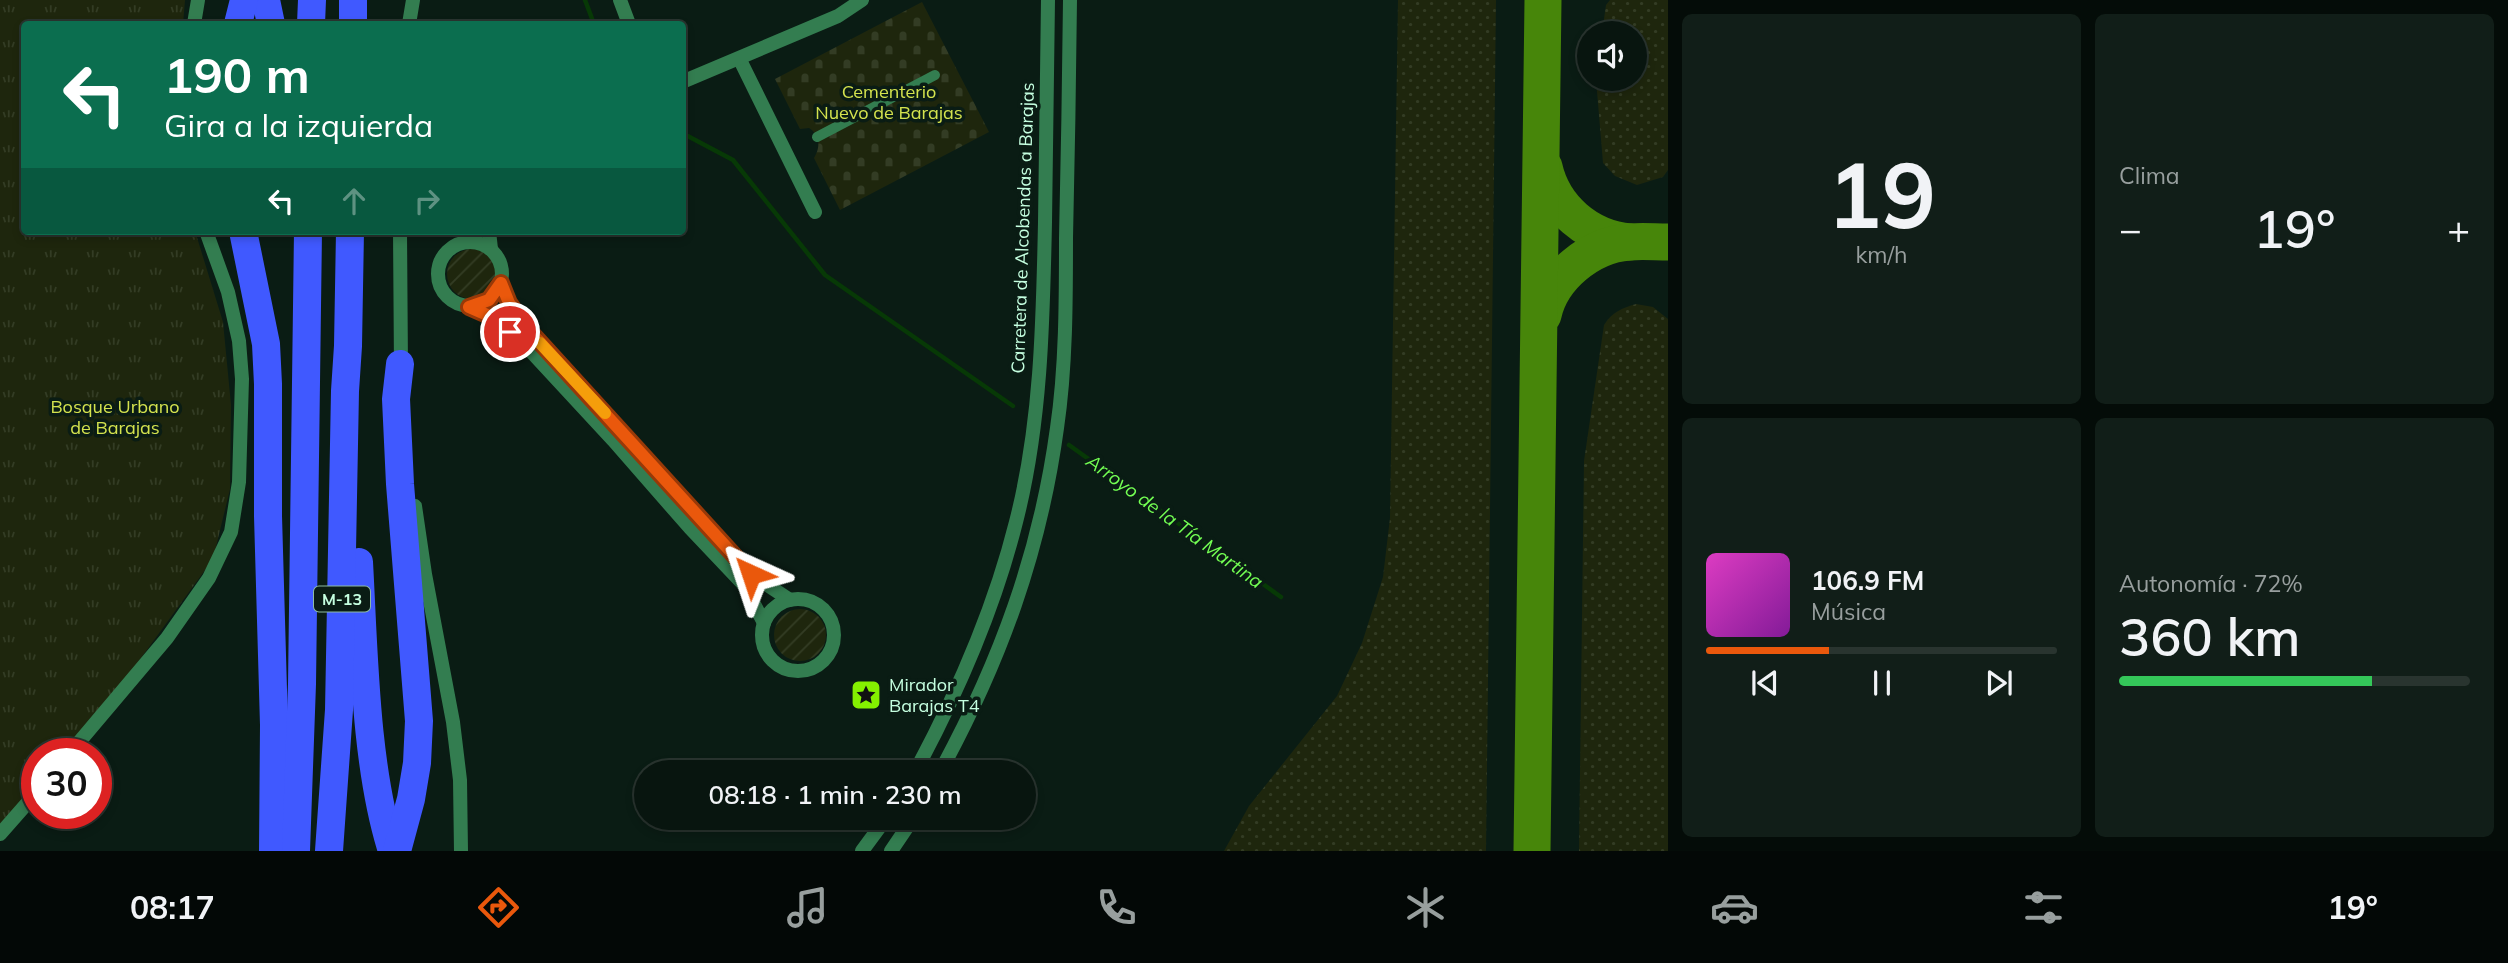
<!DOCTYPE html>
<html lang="es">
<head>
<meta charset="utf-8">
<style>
  body { margin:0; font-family:Mulish,sans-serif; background:#111e18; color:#f1f3f6; height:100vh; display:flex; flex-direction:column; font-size:26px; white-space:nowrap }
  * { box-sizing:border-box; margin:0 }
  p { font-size:23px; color:#989f9e }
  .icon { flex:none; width:38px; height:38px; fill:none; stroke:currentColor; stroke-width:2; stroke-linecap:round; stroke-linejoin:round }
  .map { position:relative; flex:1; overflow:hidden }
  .drawer { display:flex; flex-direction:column; gap:14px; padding:14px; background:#040c08; width:840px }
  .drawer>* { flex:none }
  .top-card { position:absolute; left:21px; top:21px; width:665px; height:214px; border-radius:7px; box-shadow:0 4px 10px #0003,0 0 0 2px #29342f; background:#0b6e4f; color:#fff; overflow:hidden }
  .fabs { position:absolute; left:1577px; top:21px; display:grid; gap:14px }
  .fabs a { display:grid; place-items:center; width:70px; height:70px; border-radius:50%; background:#08150f; box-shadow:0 4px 10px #0003,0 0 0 2px #29342f; font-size:35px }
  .speed { position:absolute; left:21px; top:738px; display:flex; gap:14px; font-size:35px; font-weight:700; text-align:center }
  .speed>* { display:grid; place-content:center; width:91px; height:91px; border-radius:50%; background:#08150f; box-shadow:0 4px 10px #0003,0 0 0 2px #29342f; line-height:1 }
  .speed .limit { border:10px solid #d22; background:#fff; color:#111 }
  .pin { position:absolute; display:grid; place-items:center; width:60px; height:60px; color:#fff; margin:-30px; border:4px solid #fff; border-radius:50%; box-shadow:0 2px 7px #0007 }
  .me { position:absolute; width:77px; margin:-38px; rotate:318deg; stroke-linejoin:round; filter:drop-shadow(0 0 5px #0008) }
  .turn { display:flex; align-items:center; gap:24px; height:147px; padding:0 28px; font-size:32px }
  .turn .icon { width:91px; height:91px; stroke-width:2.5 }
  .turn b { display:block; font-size:49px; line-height:60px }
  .lanes { display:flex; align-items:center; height:66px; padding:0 28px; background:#0003; justify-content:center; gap:35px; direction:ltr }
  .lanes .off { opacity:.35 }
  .big { font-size:52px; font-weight:600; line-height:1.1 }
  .drawer .tile { flex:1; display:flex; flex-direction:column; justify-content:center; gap:10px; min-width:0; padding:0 24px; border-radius:10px; background:#111e18 }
  .drawer .dial { align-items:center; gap:0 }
  .dial b { font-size:91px; line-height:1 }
  .song { display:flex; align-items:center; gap:21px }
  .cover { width:84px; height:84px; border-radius:10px; background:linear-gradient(135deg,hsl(310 70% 55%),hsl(290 70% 35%)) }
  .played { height:7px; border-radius:4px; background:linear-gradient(90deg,#ea580c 35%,#29342f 35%) }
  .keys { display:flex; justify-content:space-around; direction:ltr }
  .heat { display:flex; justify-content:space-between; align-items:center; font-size:38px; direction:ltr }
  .charge { height:10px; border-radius:5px; background:linear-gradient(90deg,#34c759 72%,#29342f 0) }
  .drawer .tiles { flex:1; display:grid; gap:14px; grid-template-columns:repeat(2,1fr) }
  .trip { position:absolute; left:634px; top:760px; width:402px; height:70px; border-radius:35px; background:#08150f; box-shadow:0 4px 10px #0003,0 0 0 2px #29342f; font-weight:600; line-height:70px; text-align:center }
  .tab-bar { display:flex; height:112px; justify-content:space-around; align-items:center; background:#030806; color:#989f9e }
  .tab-bar .icon { width:49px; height:49px }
  .tab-bar .current { color:#ea580c }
  .tab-bar b { font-size:32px; color:#f1f3f6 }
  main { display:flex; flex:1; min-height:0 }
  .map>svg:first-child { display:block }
  .grass { fill:url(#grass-dots) }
  .cemetery { fill:url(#cemetery-stones) }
  .park { fill:url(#park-tufts) }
  .garden { fill:url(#garden-furrows) }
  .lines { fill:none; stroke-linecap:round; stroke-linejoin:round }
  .stream { stroke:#073906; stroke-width:4.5 }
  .taxiway { stroke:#47860a; stroke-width:37 }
  .pedestrian { stroke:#337d50; stroke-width:10 }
  .minor { stroke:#337d50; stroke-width:14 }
  .tertiary { stroke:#337d50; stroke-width:14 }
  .motorway { stroke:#4059ff; stroke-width:28 }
  .route-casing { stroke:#983908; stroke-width:18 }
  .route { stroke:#ea580c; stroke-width:12 }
  .slow { stroke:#f59e0b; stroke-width:12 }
  .labels { text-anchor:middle; stroke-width:7; stroke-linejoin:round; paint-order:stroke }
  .shield { fill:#0a1c14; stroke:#8dbba3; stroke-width:2 }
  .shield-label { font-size:16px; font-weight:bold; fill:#c5ffe0 }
  .park-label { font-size:18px; fill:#d4e34e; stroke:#0a1c14 }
  .street-label { font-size:18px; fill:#c5ffe0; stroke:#0a1c14 }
  .poi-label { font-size:18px; fill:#c5ffe0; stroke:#0a1c14; text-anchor:start }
  .water-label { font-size:19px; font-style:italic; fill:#73ff53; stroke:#0a1c14 }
</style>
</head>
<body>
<main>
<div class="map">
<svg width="1668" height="851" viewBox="0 0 1668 851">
  <defs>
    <pattern id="grass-dots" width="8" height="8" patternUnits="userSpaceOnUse" patternTransform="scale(1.75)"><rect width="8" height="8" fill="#1e260d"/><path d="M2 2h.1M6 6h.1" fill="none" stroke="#333c24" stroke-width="1.8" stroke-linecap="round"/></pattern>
    <pattern id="cemetery-stones" width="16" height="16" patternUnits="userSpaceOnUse" patternTransform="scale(1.75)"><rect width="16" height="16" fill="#1e260d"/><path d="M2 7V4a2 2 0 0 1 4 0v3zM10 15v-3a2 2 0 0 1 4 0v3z" fill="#333c24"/></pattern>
    <pattern id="park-tufts" width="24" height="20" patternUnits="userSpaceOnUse" patternTransform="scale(1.75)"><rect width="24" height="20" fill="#1e260d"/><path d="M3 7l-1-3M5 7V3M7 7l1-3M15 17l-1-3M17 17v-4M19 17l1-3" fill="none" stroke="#333c24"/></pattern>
    <pattern id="garden-furrows" width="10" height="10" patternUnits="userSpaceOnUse" patternTransform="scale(1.75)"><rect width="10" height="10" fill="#1e260d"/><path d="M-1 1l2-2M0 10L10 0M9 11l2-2" fill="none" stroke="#333c24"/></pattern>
  </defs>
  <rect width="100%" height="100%" fill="#0a1c14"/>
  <g class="grass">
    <polygon points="1398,0 1496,0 1486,851 1224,851 1249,806 1337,696 1362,643 1383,577 1390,518"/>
    <polygon points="1610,0 1668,0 1668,170 1663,177 1637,185 1615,176 1603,163 1596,79 1634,79 1634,33 1602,33 1606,5"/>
    <path d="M1636,304l17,3 15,12v532h-89l5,-390 20,-136c8,-13 18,-17 32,-21z"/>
  </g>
  <path class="cemetery" d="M922,2l67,130 -149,78 -26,-52c7,-11 6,-23 -5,-30l-9,1 -25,-50z"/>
  <polygon class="park" points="0,0 185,0 183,24 24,24 24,231 195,231 223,322 231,405 230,489 213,559 117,691 67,754 37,754 37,792 0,834"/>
  <g class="garden">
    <circle cx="472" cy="274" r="25"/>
    <circle cx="800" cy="635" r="26"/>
  </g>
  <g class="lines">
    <g class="stream">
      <polyline points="585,0 594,24"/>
      <polyline points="682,133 733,160 825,275 1013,406"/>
      <polyline points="1069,445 1281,597"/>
    </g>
    <g class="taxiway">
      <path d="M1544,167c9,41 44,71 86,75"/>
      <path d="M1543,315c8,-38 47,-70 86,-73 13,-1 26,0 39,0"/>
      <polyline points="1532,851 1543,0"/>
    </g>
    <polyline class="pedestrian" points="817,137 935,75"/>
    <g class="minor">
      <polyline points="620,0 629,24"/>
      <polyline points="740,60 815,212"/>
      <polyline points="682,82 838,16 862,0"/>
      <polyline points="489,231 491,249"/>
      <circle cx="470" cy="274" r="32"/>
      <polyline points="501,283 509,303 526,327 751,574 790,600"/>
      <polyline points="469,307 494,318 526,346 613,440 690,528 744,585 764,623"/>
      <circle cx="798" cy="635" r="36"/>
    </g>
    <g class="tertiary">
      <polyline points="194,24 198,0"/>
      <polyline points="409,24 413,0"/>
      <polyline points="400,231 401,368"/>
      <polyline points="415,506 425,574 453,722 460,780 461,851"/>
      <polyline points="69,754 167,638 209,578 231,532 239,482 242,379 239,341 228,292 206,231"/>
      <path d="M915,772c43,-80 79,-162 101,-250 25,-97 27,-200 29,-300 1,-74 2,-148 3,-222"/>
      <path d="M940,772c60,-110 100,-219 117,-344 9,-61 9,-128 9,-190 2,-79 3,-159 4,-238"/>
      <polyline points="0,834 37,792"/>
      <polyline points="862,851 887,817"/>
      <polyline points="891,851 914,817"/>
    </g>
    <g class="motorway">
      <polyline points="266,0 271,24"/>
      <polyline points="238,24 244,0"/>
      <polyline points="311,24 312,0"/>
      <polyline points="353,24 353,0"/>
      <polyline points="243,231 266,344 268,384 268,516 274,725 273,851"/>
      <path d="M359,562c5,89 6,204 33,289"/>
      <polyline points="296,851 302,684 308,231"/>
      <polyline points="329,851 339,710 345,391 348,346 350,231"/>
      <polyline points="397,851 411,799 417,763 419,721 400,484 396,399 400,364"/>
    </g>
  </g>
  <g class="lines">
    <g class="route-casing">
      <polyline id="route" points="510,332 494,318 469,307 489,300 501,283 509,303 526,327 751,574"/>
    </g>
    <use href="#route" class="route"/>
    <polyline class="slow" points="540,343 605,413"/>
  </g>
  <defs>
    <g id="sight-square" transform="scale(1.575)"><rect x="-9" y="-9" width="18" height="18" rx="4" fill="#84f000" stroke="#0a1c14"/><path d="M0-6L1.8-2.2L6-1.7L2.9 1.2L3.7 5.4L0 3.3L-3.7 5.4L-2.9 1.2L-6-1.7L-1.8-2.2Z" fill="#111"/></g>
  </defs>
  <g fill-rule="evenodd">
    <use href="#sight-square" x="866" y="695"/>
  </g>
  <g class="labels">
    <rect class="shield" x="314" y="586.5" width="56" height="25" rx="5"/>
    <g class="shield-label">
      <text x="342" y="605">M-13</text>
    </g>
    <g class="park-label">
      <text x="889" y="98">Cementerio<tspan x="889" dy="21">Nuevo de Barajas</tspan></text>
      <text x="115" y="413">Bosque Urbano<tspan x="115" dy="21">de Barajas</tspan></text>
    </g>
    <g class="street-label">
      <text transform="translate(1023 228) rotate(-88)" y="6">Carretera de Alcobendas a Barajas</text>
    </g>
    <g class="poi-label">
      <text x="889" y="691">Mirador<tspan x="889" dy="21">Barajas T4</tspan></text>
    </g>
    <g class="water-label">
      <text transform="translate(1175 521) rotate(36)" y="7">Arroyo de la Tía Martina</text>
    </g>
  </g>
</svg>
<div class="fabs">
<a><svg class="icon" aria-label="sound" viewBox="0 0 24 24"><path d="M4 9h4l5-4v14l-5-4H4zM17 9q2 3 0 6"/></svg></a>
</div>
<div class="speed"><div class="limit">30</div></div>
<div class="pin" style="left:510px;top:332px;background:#d93025"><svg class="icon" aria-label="arrive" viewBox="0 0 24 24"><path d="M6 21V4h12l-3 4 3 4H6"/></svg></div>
<svg class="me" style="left:751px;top:574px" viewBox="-20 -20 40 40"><path d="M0-17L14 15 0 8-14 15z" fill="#ea580c" stroke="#fff" stroke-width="4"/></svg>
<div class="trip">08:18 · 1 min · 230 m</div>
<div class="top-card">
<div class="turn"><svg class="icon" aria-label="left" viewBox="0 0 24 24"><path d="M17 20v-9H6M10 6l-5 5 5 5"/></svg><div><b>190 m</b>Gira a la izquierda</div></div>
<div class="lanes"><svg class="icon" aria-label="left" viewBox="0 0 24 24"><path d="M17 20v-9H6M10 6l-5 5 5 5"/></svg><svg class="icon off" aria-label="ahead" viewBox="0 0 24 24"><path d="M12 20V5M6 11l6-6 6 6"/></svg><svg class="icon off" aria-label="right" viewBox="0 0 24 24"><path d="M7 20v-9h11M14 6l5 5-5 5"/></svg></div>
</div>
</div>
<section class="drawer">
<div class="tiles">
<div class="tile dial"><b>19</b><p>km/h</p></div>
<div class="tile"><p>Clima</p>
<div class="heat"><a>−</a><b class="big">19°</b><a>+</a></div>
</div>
<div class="tile">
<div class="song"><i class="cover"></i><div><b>106.9 FM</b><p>Música</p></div></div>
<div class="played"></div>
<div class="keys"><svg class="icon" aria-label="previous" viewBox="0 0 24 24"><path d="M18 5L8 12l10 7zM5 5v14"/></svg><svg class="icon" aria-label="pause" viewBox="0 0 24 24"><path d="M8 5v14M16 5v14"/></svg><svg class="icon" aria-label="next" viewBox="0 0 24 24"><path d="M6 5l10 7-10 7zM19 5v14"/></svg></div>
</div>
<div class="tile"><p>Autonomía · 72%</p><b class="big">360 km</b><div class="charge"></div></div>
</div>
</section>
</main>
<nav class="tab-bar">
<b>08:17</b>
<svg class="icon current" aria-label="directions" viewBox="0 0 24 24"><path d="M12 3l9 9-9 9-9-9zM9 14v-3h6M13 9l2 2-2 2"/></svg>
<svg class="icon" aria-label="music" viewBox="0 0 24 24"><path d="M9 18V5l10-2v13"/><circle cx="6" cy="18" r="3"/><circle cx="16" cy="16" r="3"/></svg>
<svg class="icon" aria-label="phone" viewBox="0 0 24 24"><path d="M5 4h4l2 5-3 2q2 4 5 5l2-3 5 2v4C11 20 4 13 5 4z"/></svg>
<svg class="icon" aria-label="climate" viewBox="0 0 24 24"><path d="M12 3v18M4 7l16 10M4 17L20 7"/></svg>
<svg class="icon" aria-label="car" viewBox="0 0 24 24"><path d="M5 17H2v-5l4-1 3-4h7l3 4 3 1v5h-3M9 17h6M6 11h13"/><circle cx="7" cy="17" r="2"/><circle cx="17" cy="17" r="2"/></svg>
<svg class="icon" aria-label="filters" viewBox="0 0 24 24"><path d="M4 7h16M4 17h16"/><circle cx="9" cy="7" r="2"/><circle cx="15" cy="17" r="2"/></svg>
<b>19°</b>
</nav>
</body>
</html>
